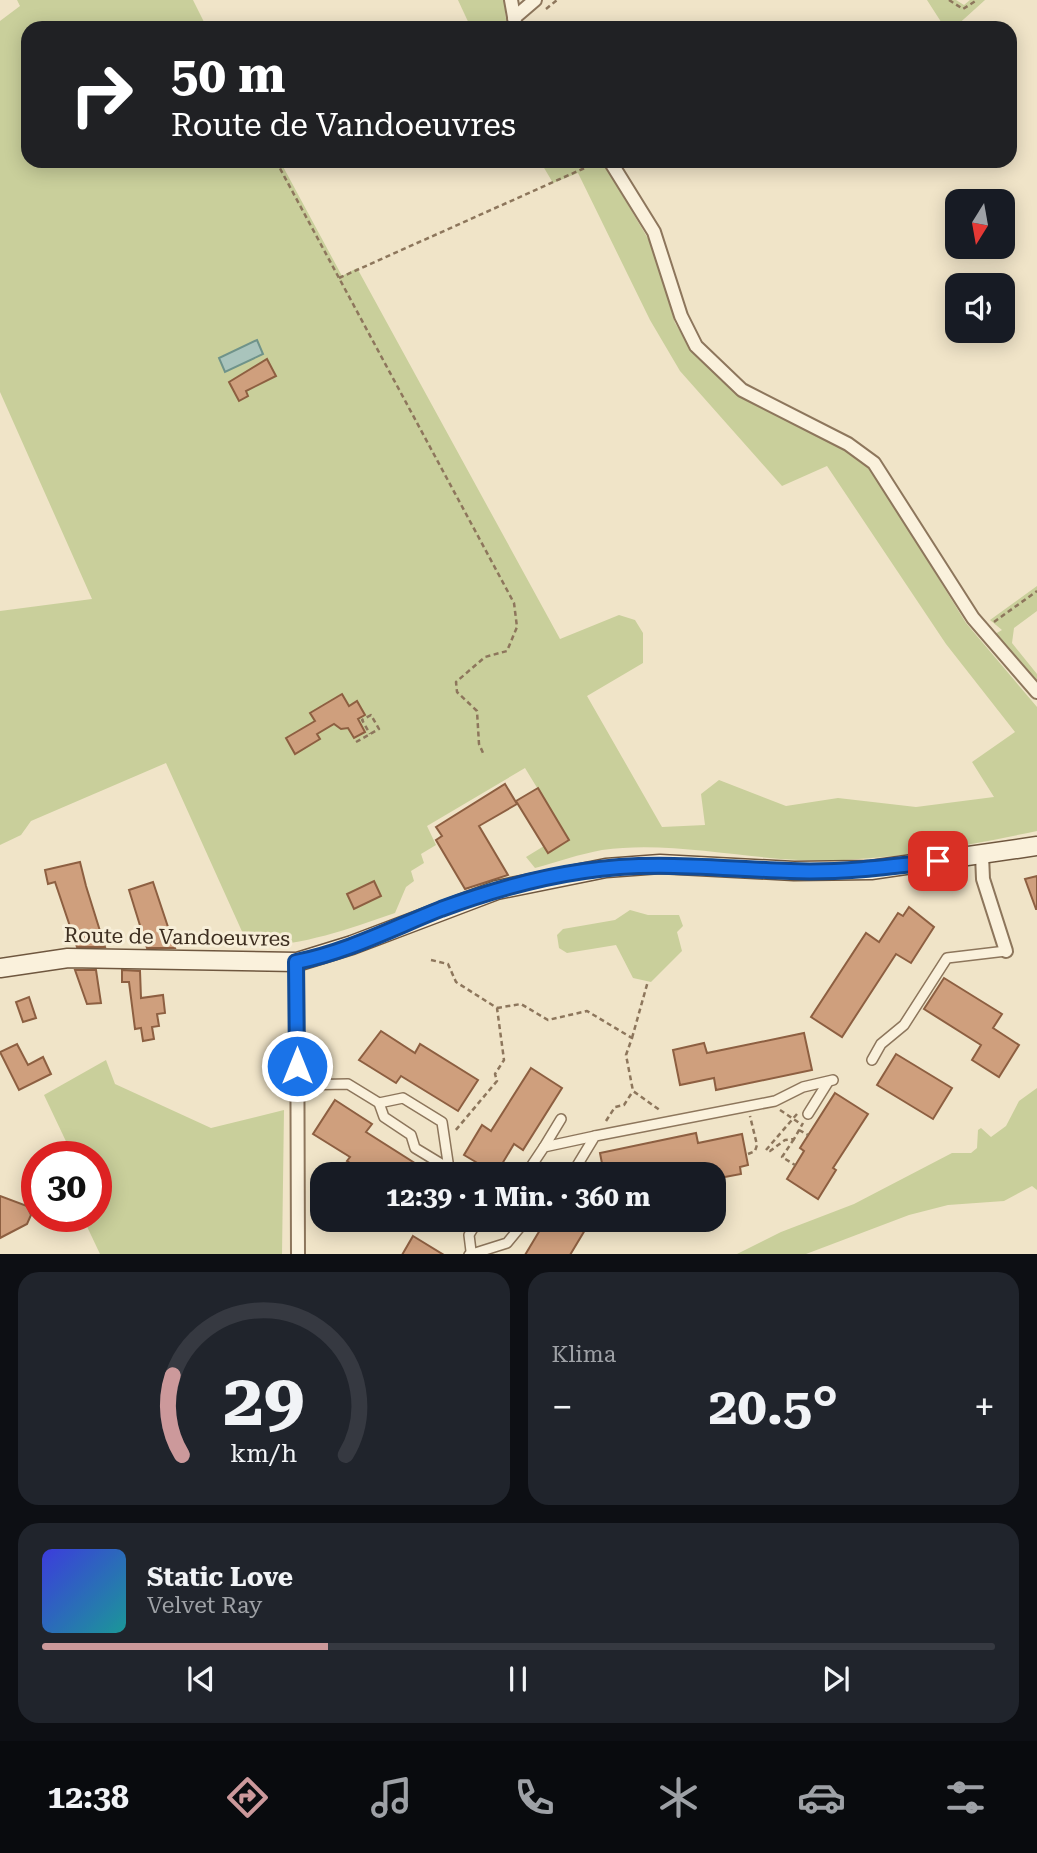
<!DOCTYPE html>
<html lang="de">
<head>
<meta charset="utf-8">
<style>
  body { margin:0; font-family:"Roboto Serif",serif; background:#20242c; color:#f1f3f6; height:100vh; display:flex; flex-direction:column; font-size:26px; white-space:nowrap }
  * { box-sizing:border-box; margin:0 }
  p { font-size:23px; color:#9ea1a6 }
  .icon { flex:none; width:38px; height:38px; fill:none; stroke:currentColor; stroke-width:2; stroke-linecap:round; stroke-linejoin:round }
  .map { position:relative; height:1254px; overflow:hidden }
  .drawer { display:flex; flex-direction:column; gap:18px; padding:18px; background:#0d0f14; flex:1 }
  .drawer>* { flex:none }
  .top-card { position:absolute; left:21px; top:21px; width:996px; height:147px; border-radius:21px; box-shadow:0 4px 18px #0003; background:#202124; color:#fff; overflow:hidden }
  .needle { width:46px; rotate:191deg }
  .controls { position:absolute; left:945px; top:189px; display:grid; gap:14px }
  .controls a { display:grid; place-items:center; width:70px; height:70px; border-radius:14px; background:#171b24; box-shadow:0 4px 18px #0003; font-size:35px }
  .speed { position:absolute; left:21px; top:1141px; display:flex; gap:14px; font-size:35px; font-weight:700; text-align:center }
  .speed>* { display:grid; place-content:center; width:91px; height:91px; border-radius:50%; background:#171b24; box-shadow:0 4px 18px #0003; line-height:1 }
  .speed .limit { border:10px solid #d22; background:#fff; color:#111 }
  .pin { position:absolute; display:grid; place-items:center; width:60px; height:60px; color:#fff; margin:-30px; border-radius:14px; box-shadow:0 4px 10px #0006 }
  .me { position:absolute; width:77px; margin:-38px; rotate:0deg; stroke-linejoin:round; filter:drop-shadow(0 0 5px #0008) }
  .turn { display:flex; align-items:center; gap:24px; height:147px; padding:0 35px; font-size:32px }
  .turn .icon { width:91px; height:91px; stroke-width:2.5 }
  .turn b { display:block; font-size:49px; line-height:60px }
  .big { font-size:52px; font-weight:700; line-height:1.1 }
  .drawer .widget { flex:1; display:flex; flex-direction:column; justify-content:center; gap:10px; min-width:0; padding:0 24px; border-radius:21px; background:#20242c }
  .drawer .dial { align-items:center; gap:0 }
  .dial svg { height:182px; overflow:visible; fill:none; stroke:#363941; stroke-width:7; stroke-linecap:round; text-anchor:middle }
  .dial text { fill:#f1f3f6; stroke:none }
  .song { display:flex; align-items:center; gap:21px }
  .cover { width:84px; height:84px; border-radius:10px; background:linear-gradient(135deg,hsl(240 70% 55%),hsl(180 70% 35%)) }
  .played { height:7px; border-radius:4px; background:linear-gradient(90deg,#cc999b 30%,#363941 30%) }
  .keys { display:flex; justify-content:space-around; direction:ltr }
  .heat { display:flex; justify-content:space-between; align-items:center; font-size:38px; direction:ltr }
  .drawer .tiles { flex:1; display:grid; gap:18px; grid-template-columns:1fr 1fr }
  .widget:last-child { grid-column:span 2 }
  .trip { position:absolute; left:310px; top:1162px; width:416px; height:70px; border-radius:21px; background:#171b24; box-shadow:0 4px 18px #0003; font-weight:700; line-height:70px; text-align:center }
  .tabs { display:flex; height:112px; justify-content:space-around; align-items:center; background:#090b0e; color:#9ea1a6 }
  .tabs .icon { width:49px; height:49px }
  .tabs .current { color:#cc999b }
  .tabs b { font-size:32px; color:#f1f3f6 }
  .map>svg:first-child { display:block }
  .green { fill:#c9cf9b }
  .water { fill:#a9c4bc; stroke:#6f938a; stroke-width:2 }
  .building { fill:#cf9f7d; stroke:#8d5f41; stroke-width:2 }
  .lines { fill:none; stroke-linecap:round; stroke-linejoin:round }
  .pedestrian-casing { stroke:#8d765c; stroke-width:12 }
  .minor-casing { stroke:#8d765c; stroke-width:16 }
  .secondary-casing { stroke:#6f573f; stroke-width:21 }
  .path { stroke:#8d765c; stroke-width:2.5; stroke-dasharray:5 3.5; stroke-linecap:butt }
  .pedestrian { stroke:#faf1dc; stroke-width:9 }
  .minor { stroke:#faf1dc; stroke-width:12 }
  .secondary { stroke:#faf1dc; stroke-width:18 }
  .route-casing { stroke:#114b97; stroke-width:18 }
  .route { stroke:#1a73e8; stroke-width:12 }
  .labels { text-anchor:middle; stroke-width:6; stroke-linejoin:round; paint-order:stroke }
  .street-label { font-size:21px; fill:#3d2e20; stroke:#f7eed8 }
</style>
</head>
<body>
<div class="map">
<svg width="1037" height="1255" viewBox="0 0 1037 1255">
  <rect width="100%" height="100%" fill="#f0e4c8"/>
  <g class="green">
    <path d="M17,0h176l14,28h-179v133h252l62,115 15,-8 203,371 59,-24 16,5 8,13v30l-56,33 75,131 43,-2 -4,-31 18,-14 67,26 52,-8 78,9 78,-10 -22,-35 43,-30 -69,-88 -119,-178 -45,20 -102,-115 -30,-51 -72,-147 -25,10 -13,-22h62l51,86 22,76 17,28 42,42 109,55 26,18 97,157 71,84v124c-78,16 -158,32 -238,29 -64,-3 -133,-19 -197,-10 -22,4 -45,12 -67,18l-9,-11 18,-11 4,6 21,-12 -44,-72 -98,58 9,19 -15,9 3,9 -13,8 3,10 -8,6 -11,26c-49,17 -94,33 -146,34l-83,-184 -135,58 -10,14 -21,10v-234l92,-12 -92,-207v-371l20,-15z"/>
    <polygon points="458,0 504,0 507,28 471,28"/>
    <polygon points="927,0 956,0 964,5 970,0 985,0 954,28 945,28"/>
    <polygon points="1037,586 1037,611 1014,628 1012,643 1037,674 1037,681 995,634 1002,630 990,620"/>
    <polygon points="630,910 648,915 679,915 683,926 677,932 682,951 651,982 633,978 616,945 567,953 559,948 557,935 563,929 615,920"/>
    <polygon points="106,1060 115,1084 211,1128 284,1110 282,1254 100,1254 82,1216 96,1216 96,1157 68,1157 72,1154 44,1095"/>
    <polygon points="1037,1088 1037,1190 1032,1186 1004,1201 948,1205 909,1215 806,1254 737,1254 781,1232 854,1204 952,1153 971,1153 977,1148 978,1130 981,1128 991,1137 1006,1126 1019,1101"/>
  </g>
  <polygon class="water" points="257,340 263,354 225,372 219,358"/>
  <g class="building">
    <polygon points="267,359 276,376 246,391 248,396 239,401 229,382"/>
    <polygon points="342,694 349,706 357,701 365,715 358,719 365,732 354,738 348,728 341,729 334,724 317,734 320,739 295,754 286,738 315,721 310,713"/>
    <polygon points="505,784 517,804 479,826 508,875 465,889 436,840 442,836 436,827"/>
    <polygon points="538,788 569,840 548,853 516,801"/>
    <polygon points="80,862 86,886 105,947 77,947 55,882 48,884 45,870"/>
    <polygon points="1037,876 1037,909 1036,909 1025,879"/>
    <polygon points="374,881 381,896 354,909 347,894"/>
    <polygon points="153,882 175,948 147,948 129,890"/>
    <polygon points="909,907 934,927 911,963 896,954 842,1037 811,1017 866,933 879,942 898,913 903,916"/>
    <polygon points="75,970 96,970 101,1003 87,1004"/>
    <polygon points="122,970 140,971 141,998 163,995 165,1013 157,1014 159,1026 152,1027 154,1039 143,1041 141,1028 135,1029 129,982 122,982"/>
    <polygon points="944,978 1002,1014 993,1028 1019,1045 999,1077 972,1060 981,1045 924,1009"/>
    <polygon points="29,997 36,1018 23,1022 16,1002"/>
    <polygon points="381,1031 415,1053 420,1044 478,1080 458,1111 401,1076 396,1083 359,1060"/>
    <polygon points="804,1033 812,1070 716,1090 714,1078 680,1085 673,1050 704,1043 707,1053"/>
    <polygon points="17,1044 28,1065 43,1057 51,1074 19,1090 0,1052"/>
    <polygon points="896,1054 952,1088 933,1119 877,1085"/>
    <polygon points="531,1068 562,1088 523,1150 514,1144 496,1174 464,1155 482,1125 491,1131"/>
    <polygon points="835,1093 868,1114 833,1168 836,1170 818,1199 787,1179 804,1151 800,1148"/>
    <polygon points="335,1100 372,1124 366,1132 432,1174 367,1174 347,1161 350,1157 313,1134"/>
    <polygon points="696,1133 698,1143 742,1134 748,1165 740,1167 741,1174 714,1179 714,1174 706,1174 705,1171 692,1174 604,1174 600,1153"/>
    <polygon points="0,1196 27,1206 31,1215 27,1224 0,1238"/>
    <polygon points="546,1220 591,1220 570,1255 525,1255"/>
    <polygon points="413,1236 444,1255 402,1255"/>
  </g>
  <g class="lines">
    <g class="pedestrian-casing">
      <g id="pedestrian">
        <polyline points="872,1060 881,1044 904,1025 947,958 1006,951"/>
        <polyline points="297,1085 348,1084 379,1103 384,1117 411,1135 415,1148 458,1174"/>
        <polyline points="379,1103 403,1098 442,1122 449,1169"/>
        <polyline points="808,1114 828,1082"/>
        <polyline points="544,1147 561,1119"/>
        <polyline points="526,1174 544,1147 595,1136"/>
        <polyline points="559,1174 575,1169 595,1136 775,1101 803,1087 833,1080"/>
        <polyline points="471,1251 469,1235 478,1220"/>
        <polyline points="469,1255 507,1243 526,1220"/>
      </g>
    </g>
    <g class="minor-casing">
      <g id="minor">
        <polyline points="511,0 516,28"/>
        <polyline points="514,18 535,0"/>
        <polyline points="610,161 654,232 681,316 696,346 742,390 848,444 874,463 973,618 1037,692"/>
        <polyline points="982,855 983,879 1006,951"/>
        <polyline points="297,962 298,1255"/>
      </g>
    </g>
    <g class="secondary-casing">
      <polyline id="secondary" points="0,968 68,958 297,962 352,945 497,890 606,868 660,864 794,871 871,870 1037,846"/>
    </g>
    <g class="path">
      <polyline points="949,0 963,9 977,0"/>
      <polyline points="546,9 557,0"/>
      <polyline points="276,161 514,603 517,627 507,651 485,657 456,682 457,692 477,711 479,744 484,755"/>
      <polyline points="339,278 598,162"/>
      <polyline points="994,622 1037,591"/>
      <polyline points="356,742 379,729 371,715 362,720 370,734"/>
      <polyline points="431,960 448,964 456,982 497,1008 504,1060 495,1074 497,1081 455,1131"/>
      <polyline points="497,1008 521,1004 548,1020 587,1011 632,1038 626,1055 633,1091 661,1111"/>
      <polyline points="632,1038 648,981"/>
      <polyline points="780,1110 801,1124"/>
      <polyline points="797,1114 766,1150 770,1151 785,1140 794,1139 803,1123"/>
      <polyline points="606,1121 615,1107 624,1105 633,1091"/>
      <polyline points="799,1130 808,1135"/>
      <polyline points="794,1139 782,1157 795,1165"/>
      <polyline points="748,1154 755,1151 757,1145 750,1116"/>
    </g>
    <use href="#pedestrian" class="pedestrian"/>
    <use href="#minor" class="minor"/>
    <use href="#secondary" class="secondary"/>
  </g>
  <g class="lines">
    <g class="route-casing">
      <path id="route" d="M297,1066l-1,-104c51,-10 97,-34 145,-53 46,-17 94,-31 143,-38 69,-11 136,-2 206,0 50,2 98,-4 148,-10"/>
    </g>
    <use href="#route" class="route"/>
  </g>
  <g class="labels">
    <g class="street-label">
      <text transform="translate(177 937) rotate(1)" y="7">Route de Vandoeuvres</text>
    </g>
  </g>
</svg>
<div class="controls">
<a><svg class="needle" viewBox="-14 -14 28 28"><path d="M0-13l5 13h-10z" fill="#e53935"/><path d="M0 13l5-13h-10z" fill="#9ea1a6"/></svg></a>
<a><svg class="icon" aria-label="sound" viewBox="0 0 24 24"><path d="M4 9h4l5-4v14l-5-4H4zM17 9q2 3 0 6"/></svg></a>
</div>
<div class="speed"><div class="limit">30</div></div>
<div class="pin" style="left:938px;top:861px;background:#d93025"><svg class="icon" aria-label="arrive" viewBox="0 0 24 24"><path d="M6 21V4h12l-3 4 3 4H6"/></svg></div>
<svg class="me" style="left:297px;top:1066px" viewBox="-20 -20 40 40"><circle r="17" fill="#1a73e8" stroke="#fff" stroke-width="3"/><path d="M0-11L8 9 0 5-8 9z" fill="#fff"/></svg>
<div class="trip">12:39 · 1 Min. · 360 m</div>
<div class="top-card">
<div class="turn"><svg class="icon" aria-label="right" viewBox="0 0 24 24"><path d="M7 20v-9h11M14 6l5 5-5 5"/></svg><div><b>50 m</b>Route de Vandoeuvres</div></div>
</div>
</div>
<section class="drawer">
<div class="tiles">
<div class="widget dial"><svg viewBox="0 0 100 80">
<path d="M14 69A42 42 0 1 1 86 69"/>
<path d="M14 69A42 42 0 0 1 10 34" stroke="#cc999b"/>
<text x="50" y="56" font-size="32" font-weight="700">29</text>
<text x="50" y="72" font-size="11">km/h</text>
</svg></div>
<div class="widget"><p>Klima</p>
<div class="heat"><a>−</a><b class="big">20.5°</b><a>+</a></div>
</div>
<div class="widget">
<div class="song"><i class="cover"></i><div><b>Static Love</b><p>Velvet Ray</p></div></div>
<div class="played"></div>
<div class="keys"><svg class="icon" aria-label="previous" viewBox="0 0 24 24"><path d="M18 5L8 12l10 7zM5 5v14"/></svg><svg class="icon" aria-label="pause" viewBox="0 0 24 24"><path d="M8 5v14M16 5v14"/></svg><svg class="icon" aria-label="next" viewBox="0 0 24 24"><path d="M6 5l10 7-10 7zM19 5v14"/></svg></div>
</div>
</div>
</section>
<nav class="tabs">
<b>12:38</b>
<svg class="icon current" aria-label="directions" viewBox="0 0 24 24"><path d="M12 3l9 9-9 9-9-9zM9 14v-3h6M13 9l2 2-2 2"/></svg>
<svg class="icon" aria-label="music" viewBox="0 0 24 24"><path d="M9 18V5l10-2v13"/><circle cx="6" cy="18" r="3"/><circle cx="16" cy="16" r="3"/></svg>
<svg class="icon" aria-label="phone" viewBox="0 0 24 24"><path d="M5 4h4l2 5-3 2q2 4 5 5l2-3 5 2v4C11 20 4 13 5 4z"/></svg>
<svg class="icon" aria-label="climate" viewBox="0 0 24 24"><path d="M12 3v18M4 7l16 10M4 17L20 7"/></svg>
<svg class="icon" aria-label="car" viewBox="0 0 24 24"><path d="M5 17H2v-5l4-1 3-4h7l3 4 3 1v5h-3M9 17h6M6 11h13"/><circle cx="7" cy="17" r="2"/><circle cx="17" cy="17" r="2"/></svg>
<svg class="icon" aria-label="filters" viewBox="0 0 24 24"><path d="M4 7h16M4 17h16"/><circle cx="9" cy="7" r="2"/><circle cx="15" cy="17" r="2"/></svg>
</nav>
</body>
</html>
